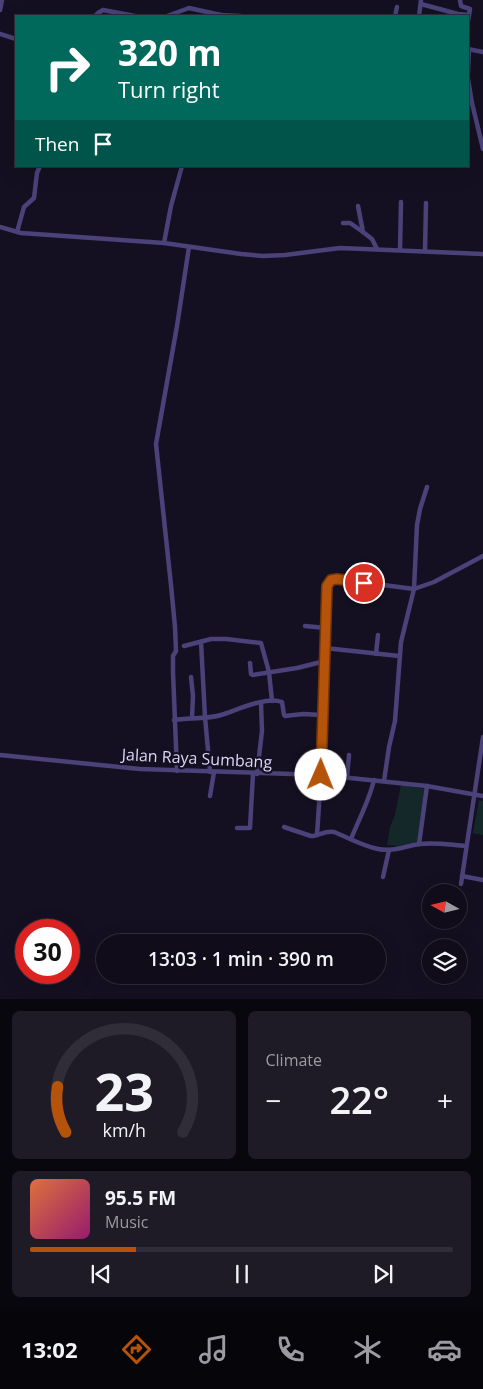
<!DOCTYPE html>
<html lang="en">
<head>
<meta charset="utf-8">
<style>
  body { margin:0; font-family:"Open Sans",sans-serif; background:#1e1a26; color:#f1f3f6; height:100vh; display:flex; flex-direction:column; font-size:19px; white-space:nowrap }
  * { box-sizing:border-box; margin:0 }
  p { font-size:16px; color:#9c9ba2 }
  .icon { flex:none; width:28px; height:28px; fill:none; stroke:currentColor; stroke-width:2; stroke-linecap:round; stroke-linejoin:round }
  .map { position:relative; height:999px; overflow:hidden }
  .details { display:flex; flex-direction:column; gap:12px; padding:12px; background:#09070e; flex:1 }
  .details>* { flex:none }
  .hud { position:absolute; left:15px; top:15px; width:454px; height:152px; border-radius:0px; box-shadow:0 5px 20px #0002,0 0 0 1px #302c38; background:#00695c; color:#fff; overflow:hidden }
  .needle { width:32px; rotate:278deg }
  .fabs { position:absolute; left:422px; top:884px; display:grid; gap:10px }
  .fabs a { display:grid; place-items:center; width:45px; height:45px; border-radius:50%; background:#100c19; box-shadow:0 5px 20px #0002,0 0 0 1px #302c38; font-size:25px }
  .speed { position:absolute; left:15px; top:919px; display:flex; gap:10px; font-size:25px; font-weight:700; text-align:center }
  .speed>* { display:grid; place-content:center; width:65px; height:65px; border-radius:50%; background:#100c19; box-shadow:0 5px 20px #0002,0 0 0 1px #302c38; line-height:1 }
  .speed .limit { border:8px solid #d22; background:#fff; color:#111 }
  .pin { position:absolute; display:grid; place-items:center; width:42px; height:42px; color:#fff; margin:-21px; border:2px solid #fff; border-radius:50%; box-shadow:0 1px 5px #0007 }
  .me { position:absolute; width:55px; margin:-28px; rotate:1deg; stroke-linejoin:round; filter:drop-shadow(0 0 4px #0008) }
  .turn { display:flex; align-items:center; gap:18px; height:105px; padding:0 20px; font-size:22px }
  .turn .icon { width:65px; height:65px; stroke-width:2.5 }
  .turn b { display:block; font-size:35px; line-height:42px }
  .then { display:flex; align-items:center; height:48px; padding:0 20px; background:#0003; gap:10px; font-size:19px }
  .big { font-size:38px; font-weight:600; line-height:1.1 }
  .details .widget { flex:1; display:flex; flex-direction:column; justify-content:center; gap:8px; min-width:0; padding:0 18px; border-radius:8px; background:#1e1a26 }
  .details .dial { align-items:center; gap:0 }
  .dial svg { height:130px; overflow:visible; fill:none; stroke:#302c38; stroke-width:7; stroke-linecap:round; text-anchor:middle }
  .dial text { fill:#f1f3f6; stroke:none }
  .song { display:flex; align-items:center; gap:15px }
  .cover { width:60px; height:60px; border-radius:8px; background:linear-gradient(135deg,hsl(20 70% 55%),hsl(320 70% 35%)) }
  .played { height:5px; border-radius:2px; background:linear-gradient(90deg,#b45309 25%,#302c38 25%) }
  .keys { display:flex; justify-content:space-around; direction:ltr }
  .heat { display:flex; justify-content:space-between; align-items:center; font-size:28px; direction:ltr }
  .details .tiles { flex:1; display:grid; gap:12px; grid-template-columns:1fr 1fr }
  .widget:last-child { grid-column:span 2 }
  .trip { position:absolute; left:96px; top:934px; width:290px; height:50px; border-radius:25px; background:#100c19; box-shadow:0 5px 20px #0002,0 0 0 1px #302c38; font-weight:600; line-height:50px; text-align:center }
  .tab-bar { display:flex; height:80px; justify-content:space-around; align-items:center; background:#06050a; color:#9c9ba2 }
  .tab-bar .icon { width:35px; height:35px }
  .tab-bar .selected { color:#b45309 }
  .tab-bar b { font-size:22px; color:#f1f3f6 }
  .map>svg:first-child { display:block }
  .green { fill:#14282a }
  .lines { fill:none; stroke-linecap:round; stroke-linejoin:round }
  .minor { stroke:#4a4279; stroke-width:4.5 }
  .route-casing { stroke:#753606; stroke-width:12 }
  .route { stroke:#b45309; stroke-width:9 }
  .labels { text-anchor:middle; stroke-width:4.5; stroke-linejoin:round; paint-order:stroke }
  .street-label { font-size:16px; fill:#ded6f9; stroke:#151021 }
</style>
</head>
<body>
<div class="map">
<svg width="483" height="999" viewBox="0 0 483 999">
  <rect width="100%" height="100%" fill="#151021"/>
  <g class="green">
    <polygon points="401,785 426,789 417,842 399,846 387,845 390,827 395,815"/>
    <polygon points="479,800 483,801 483,835 473,833"/>
  </g>
  <g class="lines">
    <g class="minor">
      <polyline points="460,0 461,6 470,9 468,21"/>
      <polyline points="421,4 458,14 469,15"/>
      <polyline points="0,10 2,0"/>
      <polyline points="220,15 241,16"/>
      <polyline points="95,16 98,13 103,10 135,16"/>
      <polyline points="167,16 189,8 221,15"/>
      <polyline points="395,16 397,7"/>
      <polyline points="419,16 421,0"/>
      <polyline points="0,34 16,39"/>
      <polyline points="468,49 483,52"/>
      <polyline points="468,72 469,49"/>
      <polyline points="468,79 472,103 483,149"/>
      <polyline points="358,206 363,232 372,239 377,249"/>
      <polyline points="343,223 350,223 363,232"/>
      <polyline points="0,227 21,233 164,243 241,254 263,256 285,255 340,248 483,254"/>
      <polyline points="17,232 24,207 34,198 37,173 40,166"/>
      <polyline points="164,243 171,206 182,166"/>
      <polyline points="400,250 401,202"/>
      <polyline points="425,251 426,203"/>
      <polyline points="305,626 326,628"/>
      <polyline points="201,642 205,717 210,772"/>
      <polyline points="184,646 211,639 226,639 261,643 269,672 272,701"/>
      <polyline points="325,648 399,656"/>
      <polyline points="376,654 378,635"/>
      <polyline points="250,663 251,674 253,675 297,668 325,661"/>
      <polyline points="191,677 193,696 192,718"/>
      <path d="M174,720c14,-2 35,-1 47,-5 16,-5 45,-19 61,-13l2,13 1,1 18,-2 19,1"/>
      <polyline points="0,755 140,769 321,775 427,786 483,796"/>
      <polyline points="177,771 173,672 173,656 176,651 175,627 171,585 156,444 177,326 189,247"/>
      <polyline points="257,774 262,731 261,703"/>
      <polyline points="347,777 349,755"/>
      <polyline points="384,781 389,747 395,721 401,642 414,589 417,525 420,509 427,487"/>
      <polyline points="210,796 214,772"/>
      <path d="M284,827l27,9c8,0 14,-6 23,-4 15,6 29,14 44,17 16,3 26,-3 42,-5 15,-2 31,1 46,2"/>
      <polyline points="237,828 250,828 253,774"/>
      <path d="M317,835l4,-60 5,-181c1,-10 0,-14 11,-15l77,10 20,-7 49,-26"/>
      <path d="M351,839c8,-20 18,-38 23,-59"/>
      <polyline points="419,844 427,786"/>
      <polyline points="462,876 483,880"/>
      <polyline points="383,877 389,850"/>
      <polyline points="461,884 483,737"/>
    </g>
  </g>
  <g class="lines">
    <g class="route-casing">
      <polyline id="route" points="321,775 327,586 331,580 337,579 364,583"/>
    </g>
    <use href="#route" class="route"/>
  </g>
  <g class="labels">
    <g class="street-label">
      <text transform="translate(197 758) rotate(3)" y="6">Jalan Raya Sumbang</text>
    </g>
  </g>
</svg>
<div class="fabs">
<a><svg class="needle" viewBox="-14 -14 28 28"><path d="M0-13l5 13h-10z" fill="#e53935"/><path d="M0 13l5-13h-10z" fill="#9c9ba2"/></svg></a>
<a><svg class="icon" aria-label="layers" viewBox="0 0 24 24"><path d="M12 4l9 5-9 5-9-5zM3 14l9 5 9-5"/></svg></a>
</div>
<div class="speed"><div class="limit">30</div></div>
<div class="pin" style="left:364px;top:583px;background:#d93025"><svg class="icon" aria-label="arrive" viewBox="0 0 24 24"><path d="M6 21V4h12l-3 4 3 4H6"/></svg></div>
<svg class="me" style="left:321px;top:775px" viewBox="-20 -20 40 40"><circle r="19" fill="#fff"/><path d="M0-13L10 11 0 6-10 11z" fill="#b45309"/></svg>
<div class="trip">13:03 · 1 min · 390 m</div>
<div class="hud">
<div class="turn"><svg class="icon" aria-label="right" viewBox="0 0 24 24"><path d="M7 20v-9h11M14 6l5 5-5 5"/></svg><div><b>320 m</b>Turn right</div></div>
<div class="then">Then<svg class="icon" aria-label="arrive" viewBox="0 0 24 24"><path d="M6 21V4h12l-3 4 3 4H6"/></svg></div>
</div>
</div>
<section class="details">
<div class="tiles">
<div class="widget dial"><svg viewBox="0 0 100 80">
<path d="M14 69A42 42 0 1 1 86 69"/>
<path d="M14 69A42 42 0 0 1 9 41" stroke="#b45309"/>
<text x="50" y="56" font-size="32" font-weight="700">23</text>
<text x="50" y="72" font-size="11">km/h</text>
</svg></div>
<div class="widget"><p>Climate</p>
<div class="heat"><a>−</a><b class="big">22°</b><a>+</a></div>
</div>
<div class="widget">
<div class="song"><i class="cover"></i><div><b>95.5 FM</b><p>Music</p></div></div>
<div class="played"></div>
<div class="keys"><svg class="icon" aria-label="previous" viewBox="0 0 24 24"><path d="M18 5L8 12l10 7zM5 5v14"/></svg><svg class="icon" aria-label="pause" viewBox="0 0 24 24"><path d="M8 5v14M16 5v14"/></svg><svg class="icon" aria-label="next" viewBox="0 0 24 24"><path d="M6 5l10 7-10 7zM19 5v14"/></svg></div>
</div>
</div>
</section>
<nav class="tab-bar">
<b>13:02</b>
<svg class="icon selected" aria-label="directions" viewBox="0 0 24 24"><path d="M12 3l9 9-9 9-9-9zM9 14v-3h6M13 9l2 2-2 2"/></svg>
<svg class="icon" aria-label="music" viewBox="0 0 24 24"><path d="M9 18V5l10-2v13"/><circle cx="6" cy="18" r="3"/><circle cx="16" cy="16" r="3"/></svg>
<svg class="icon" aria-label="phone" viewBox="0 0 24 24"><path d="M5 4h4l2 5-3 2q2 4 5 5l2-3 5 2v4C11 20 4 13 5 4z"/></svg>
<svg class="icon" aria-label="climate" viewBox="0 0 24 24"><path d="M12 3v18M4 7l16 10M4 17L20 7"/></svg>
<svg class="icon" aria-label="car" viewBox="0 0 24 24"><path d="M5 17H2v-5l4-1 3-4h7l3 4 3 1v5h-3M9 17h6M6 11h13"/><circle cx="7" cy="17" r="2"/><circle cx="17" cy="17" r="2"/></svg>
</nav>
</body>
</html>
